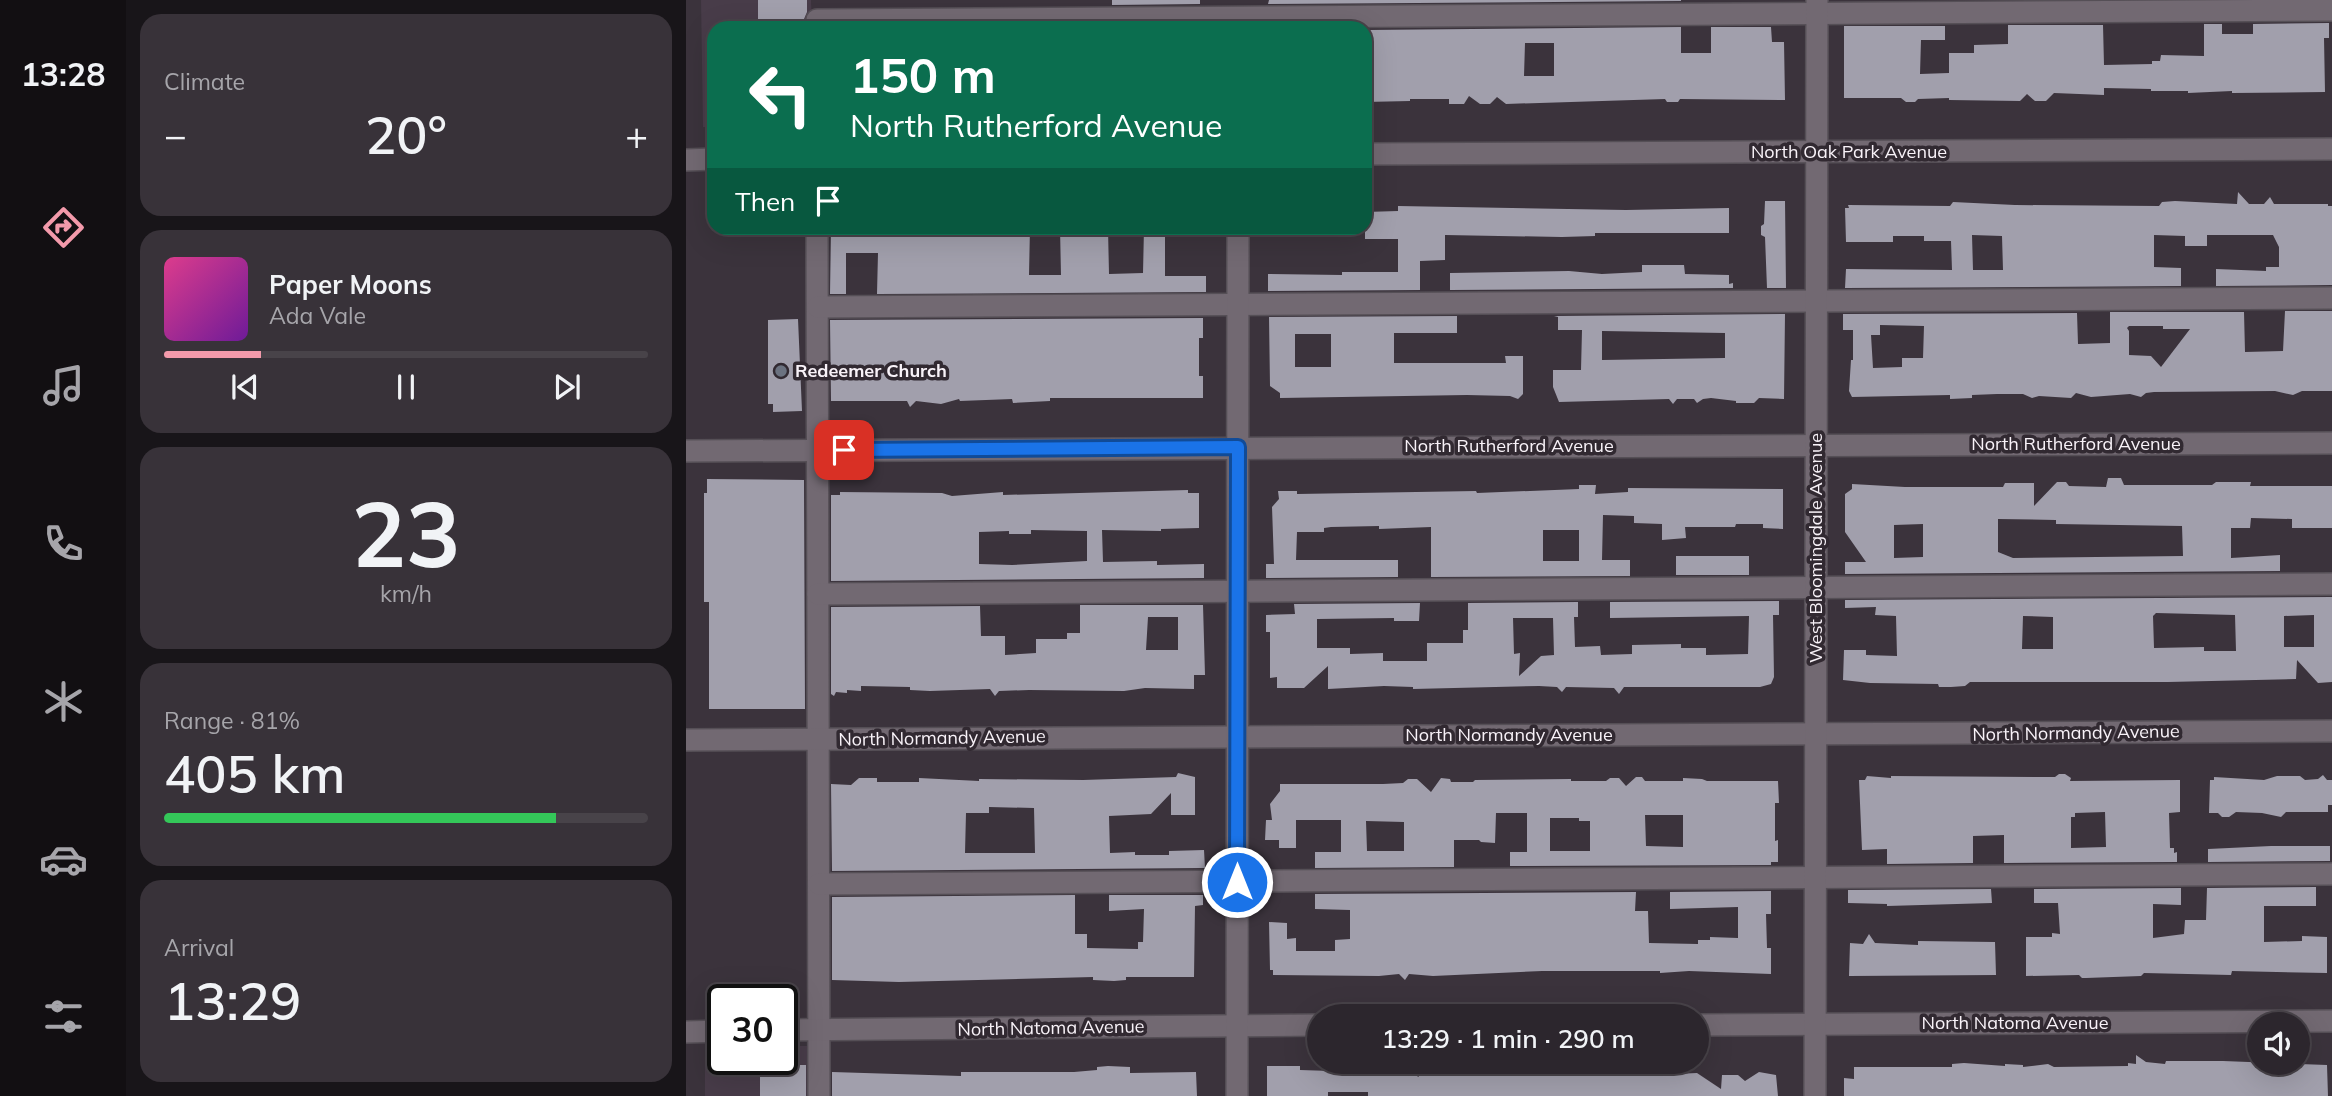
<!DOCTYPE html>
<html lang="en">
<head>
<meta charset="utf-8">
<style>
  body { margin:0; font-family:Mulish,sans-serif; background:#383239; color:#f1f3f6; height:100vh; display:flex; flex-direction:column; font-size:26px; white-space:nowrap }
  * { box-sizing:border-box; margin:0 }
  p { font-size:23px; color:#a6a5aa }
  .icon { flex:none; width:38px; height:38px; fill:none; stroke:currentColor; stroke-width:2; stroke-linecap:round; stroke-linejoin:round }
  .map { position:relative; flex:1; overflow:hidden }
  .panel { display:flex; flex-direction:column; gap:14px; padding:14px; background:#181519; width:560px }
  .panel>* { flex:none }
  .banner { position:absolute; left:21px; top:21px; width:665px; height:214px; border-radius:21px; box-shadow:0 7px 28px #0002,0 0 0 2px #484349; background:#0b6e4f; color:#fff; overflow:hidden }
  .tools { position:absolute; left:1561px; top:1012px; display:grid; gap:14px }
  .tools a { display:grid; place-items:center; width:63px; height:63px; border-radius:50%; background:#2c262d; box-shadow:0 7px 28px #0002,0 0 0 2px #484349; font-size:35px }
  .speed { position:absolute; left:21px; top:984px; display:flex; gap:14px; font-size:35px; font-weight:700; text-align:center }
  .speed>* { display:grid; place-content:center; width:91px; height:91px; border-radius:50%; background:#2c262d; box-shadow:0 7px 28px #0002,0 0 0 2px #484349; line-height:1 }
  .speed .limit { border:4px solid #111; border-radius:10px; background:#fff; color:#111 }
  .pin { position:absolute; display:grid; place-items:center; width:60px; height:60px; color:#fff; margin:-30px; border-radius:14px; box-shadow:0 4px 10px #0006 }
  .me { position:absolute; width:77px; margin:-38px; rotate:0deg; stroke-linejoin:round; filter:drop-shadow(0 0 5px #0008) }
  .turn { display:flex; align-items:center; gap:24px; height:147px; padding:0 28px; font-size:32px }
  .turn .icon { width:91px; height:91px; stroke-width:2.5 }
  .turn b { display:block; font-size:49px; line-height:60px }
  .then { display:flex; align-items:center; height:66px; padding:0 28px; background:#0003; gap:14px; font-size:26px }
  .big { font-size:52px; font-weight:600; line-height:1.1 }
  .panel .widget { flex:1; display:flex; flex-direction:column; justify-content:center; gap:10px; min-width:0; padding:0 24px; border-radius:21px; background:#383239 }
  .panel .dial { align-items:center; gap:0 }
  .dial b { font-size:91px; line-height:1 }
  .song { display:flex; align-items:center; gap:21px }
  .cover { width:84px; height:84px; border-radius:10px; background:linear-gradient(135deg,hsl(330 70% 55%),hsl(280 70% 35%)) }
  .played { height:7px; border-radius:4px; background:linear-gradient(90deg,#f39aab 20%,#484349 20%) }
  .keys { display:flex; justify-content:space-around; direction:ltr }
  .heat { display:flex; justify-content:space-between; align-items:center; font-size:38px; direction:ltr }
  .charge { height:10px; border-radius:5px; background:linear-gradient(90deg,#34c759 81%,#484349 0) }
  .trip { position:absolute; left:621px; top:1004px; width:402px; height:70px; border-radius:35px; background:#2c262d; box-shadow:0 7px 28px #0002,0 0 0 2px #484349; font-weight:600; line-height:70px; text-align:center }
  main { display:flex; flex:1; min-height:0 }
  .menu { display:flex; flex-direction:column; width:126px; justify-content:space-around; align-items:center; background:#120f12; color:#a6a5aa }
  .menu .icon { width:49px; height:49px }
  .menu .on { color:#f39aab }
  .menu b { font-size:32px; color:#f1f3f6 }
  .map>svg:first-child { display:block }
  .built { fill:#483c49 }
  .building { fill:#a19fac; fill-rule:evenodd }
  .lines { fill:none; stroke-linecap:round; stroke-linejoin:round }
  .minor-casing { stroke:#554f56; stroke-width:24 }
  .minor { stroke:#726972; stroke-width:21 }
  .route-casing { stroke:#114b97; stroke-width:18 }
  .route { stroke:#1a73e8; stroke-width:12 }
  .worship-dot { fill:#6b7280; stroke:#312931; stroke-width:2.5 }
  .labels { text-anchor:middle; stroke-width:7; stroke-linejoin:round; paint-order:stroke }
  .street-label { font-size:18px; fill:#f8f2f8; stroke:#312931 }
  .poi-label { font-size:18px; font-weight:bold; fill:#f8f2f8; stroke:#312931; text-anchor:start }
</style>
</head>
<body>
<main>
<nav class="menu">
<b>13:28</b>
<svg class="icon on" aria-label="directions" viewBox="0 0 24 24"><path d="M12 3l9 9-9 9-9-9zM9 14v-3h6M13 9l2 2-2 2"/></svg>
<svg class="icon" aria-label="music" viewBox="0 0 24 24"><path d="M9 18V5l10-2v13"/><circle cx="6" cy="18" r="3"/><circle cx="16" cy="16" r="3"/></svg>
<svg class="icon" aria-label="phone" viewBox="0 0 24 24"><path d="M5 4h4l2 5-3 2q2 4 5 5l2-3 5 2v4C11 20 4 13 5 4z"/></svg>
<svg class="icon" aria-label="climate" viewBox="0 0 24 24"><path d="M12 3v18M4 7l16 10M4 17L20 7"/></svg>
<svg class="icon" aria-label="car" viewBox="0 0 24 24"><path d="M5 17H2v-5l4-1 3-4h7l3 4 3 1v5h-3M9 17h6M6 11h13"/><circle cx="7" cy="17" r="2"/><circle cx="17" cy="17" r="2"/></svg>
<svg class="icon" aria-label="filters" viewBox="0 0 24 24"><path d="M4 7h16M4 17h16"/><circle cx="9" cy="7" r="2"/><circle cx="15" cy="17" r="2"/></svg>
</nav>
<section class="panel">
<div class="widget"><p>Climate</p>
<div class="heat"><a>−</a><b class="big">20°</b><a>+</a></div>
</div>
<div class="widget">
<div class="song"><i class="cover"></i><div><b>Paper Moons</b><p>Ada Vale</p></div></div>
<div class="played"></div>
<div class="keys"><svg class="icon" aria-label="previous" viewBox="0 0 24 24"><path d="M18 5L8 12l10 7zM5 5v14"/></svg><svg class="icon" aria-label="pause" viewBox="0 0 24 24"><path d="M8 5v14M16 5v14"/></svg><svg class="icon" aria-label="next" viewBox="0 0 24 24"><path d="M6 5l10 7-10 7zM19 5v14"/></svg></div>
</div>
<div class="widget dial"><b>23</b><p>km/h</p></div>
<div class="widget"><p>Range · 81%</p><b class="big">405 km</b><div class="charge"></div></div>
<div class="widget"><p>Arrival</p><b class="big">13:29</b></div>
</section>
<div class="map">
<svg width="1646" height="1096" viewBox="0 0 1646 1096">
  <rect width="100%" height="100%" fill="#3b333c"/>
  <g class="built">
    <polygon points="15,0 125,0 126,28 28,28 28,127 17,127"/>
    <polygon points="96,1046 125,1046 126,1096 19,1096 19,1049 37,1048 37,1059 96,1059"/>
  </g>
  <g class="building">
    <polygon points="72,0 121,0 121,12 118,19 121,28 72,28"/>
    <polygon points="426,0 514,0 514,4 426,5"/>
    <polygon points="583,0 995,0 995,1 582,4"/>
    <polygon points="1643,23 1643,38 1638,38 1639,92 1546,93 1546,91 1502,93 1502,91 1465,91 1465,89 1418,88 1418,95 1368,93 1360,101 1349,101 1341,94 1334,101 1263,100 1263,98 1232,99 1229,102 1220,102 1215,98 1158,98 1158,26 1259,26 1259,40 1235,40 1234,74 1263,73 1263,53 1288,53 1288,45 1322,44 1322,25 1417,25 1418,65 1466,64 1466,61 1474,61 1475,55 1518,56 1518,24 1536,24 1536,34 1567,34 1567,24"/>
    <path d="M995,27v26h30v-26h60l1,15h12l1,58 -105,-1 -2,3h-11l-2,-3 -159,5 -9,-7 -7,7h-10l-11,-8 -5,8h-15v-5h-39v2l-45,1v-72zM839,43h29v33h-30z"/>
    <path d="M1552,192l11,12h15l6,-7 4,7h54v2h4v79l-116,1v-17l50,2v-4h13v-20l-6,-12h-66v11h-22v-10l-31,-1v32l27,1v18l-336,2 1,-19 106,1 -1,-29h-27v-5h-31v6h-47l-1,-34h4l-1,-3 102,1 3,-4 62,3 144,1 3,-4 13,-1 62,3zM1286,235l30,1 1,34h-30z"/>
    <polygon points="1079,201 1099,201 1100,288 1081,288 1079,237 1075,235 1075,226 1078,224"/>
    <polygon points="712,206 940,210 1043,208 1043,233 909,233 909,236 876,237 759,235 759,260 734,261 734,290 582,291 582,274 656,275 656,272 712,272 712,239 679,239 679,212 712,211"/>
    <polygon points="145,228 344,228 343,275 375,275 374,228 422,228 423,274 457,273 458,228 479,228 479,276 520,276 520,292 191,294 192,253 160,253 160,294 144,294"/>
    <polygon points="956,265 998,265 999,274 1043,275 1043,284 1047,283 1047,288 764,290 764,273 883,271 916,274 956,272"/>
    <path d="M1599,311h47v80h-30l-9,4 -18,-4 -121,1 -8,1 -5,4 -11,-3 -39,3 -15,-4 -5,5 -32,-2 -7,2 -9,-4h-26l-25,1v3l-22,1v-4l-98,2 -3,-6 2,-31h2v-30h-10v-16l234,-1 1,31 32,-1v-31h134l1,40 38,-1zM1194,325l44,1 -1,32h-21v9l-29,1 -2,-33h9zM1443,326h34v3h27l-29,38 -10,-11 -22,-1v-24l-2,-3z"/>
    <path d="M1099,314l-1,85 -25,-1 -5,5h-18v-2l-25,-3 -8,1 -6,4 -3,-4h-17l-4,5 -4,-5 -110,3 -6,-15v-17h28l1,-40h-24v-13l-4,-1zM916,331l123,2v25l-123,2z"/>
    <path d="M771,316v17h-63v30h112l-1,-7h18v38l-5,5 -8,-3 -43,-1 -187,3v-5l-10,-7 -1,-69zM609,334h36v33h-36z"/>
    <polygon points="517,318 517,338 513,338 513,376 517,376 517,398 364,398 364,401 327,403 326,399 274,401 273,399 255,404 230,401 224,407 221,401 145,401 144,320"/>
    <polygon points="112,319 116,411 87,412 87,404 82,404 82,320"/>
    <path d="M1422,478h13l3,7h88l4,-3h35l-1,4h82v42h-40v-9l-41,-1 -1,10h-19v30l49,-3v16l-435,3v-12h21l-21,-30v-38l7,-5v-5l53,3h98l2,-4h29v23l23,-24h9l3,4 37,1zM1312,519l58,1v4l126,2 1,30 -170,2 -15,-6zM1237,524v33l-29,1v-33z"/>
    <polygon points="21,479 118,480 119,709 23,709 23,602 18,602 18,493 21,493"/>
    <path d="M893,485h17l-1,9 33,-2v-4l155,1v40l-20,-1v-4h-27l-1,3h-50l1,11 -24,2v-16l-28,-1v-7l-31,-1 -1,45h28v16l-199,1v-50l-52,2v-3l-48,1 -7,1v4h-27l-1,28h102v17l-132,1v-14h8l-2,-57 7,-8 -1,-8h19v3l179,-3 1,2 102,-4zM857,530h36v31h-36z"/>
    <path d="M502,490v3h11v35l-38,1v2l-59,-1 1,32 54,-1v4l47,-1v14l-373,3v-86h9v-3l102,1 10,3 51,-4v3zM345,530l56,1v30l-75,4 -33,-1v-32l30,-1v3h22z"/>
    <rect x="990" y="556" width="73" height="19"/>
    <path d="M1646,597v85l-14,1 -21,-23 -1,19 -128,3h-198l-5,4 -14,1h-12l-1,-3 -68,-1 -27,-3 1,-30h22v5l31,1 -1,-40 -21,-1 1,-8 -31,1v-8zM1470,613l79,2 1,36h-32v-4l-50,1 -1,-32zM1628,615v32h-30v-31zM1337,616l30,1v32h-31z"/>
    <path d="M1093,601v14h-6l1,62 -3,7 -11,3h-136l-5,7 -5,-6 -48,-1 -4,5 -5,-5 -18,-1 -126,3v-2l-29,-1 -56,3v-23l-24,22h-27v-11l-7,1v-46h-4v-17l29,-1 -1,-10 126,-1 -1,18h-25v-3l-77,1v29h33v6l33,-1v8h44v-18h36v-13h5v-27l110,-1v15h-4l1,30 25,-1 1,9 31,-1v-9l49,-1v4h25v7l42,-1 1,-38 -139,2v-16zM827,618h40l1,37 -13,1 -22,20 1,-23 -6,1z"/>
    <path d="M394,605h123l2,70h-11v14l-49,-1 -21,3 -95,-1 -30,1 -4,5 -5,-7 -60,2 -20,-1v-3l-49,-1v5l-14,-1v3l-11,-1 -2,4 -3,-2v-87l149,-1 1,30h24v19l31,-2v-14h31v-6h13zM462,617h30v33h-32z"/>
    <path d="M492,773l17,4v38h-24v-22l-20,21 -42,2 1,37 25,-1v3h34v-4l35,-1 1,18 -373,3 -1,-87 20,1 8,-7h18v4h42v-4l60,3v-2l104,1 93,-3zM303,807l45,1 1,45h-70l1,-40h23z"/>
    <path d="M1373,774h6l6,4 -1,3 110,-1v32l-11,1 1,35h4v5l3,-1v10l-173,1v-28l-31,1v27l-86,1v-15l-25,1 -3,-70h6l2,-4 24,2v-2l147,1h17zM1419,812l1,35 -35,1v-31h4v-4z"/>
    <polygon points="1637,775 1641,780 1646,780 1646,805 1642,805 1642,812 1600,812 1595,817 1576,813 1550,812 1543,817 1536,817 1532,813 1523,813 1524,780 1528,780 1528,777 1578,780 1591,776 1614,776 1619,780 1632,779"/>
    <path d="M950,777h6l3,4h38v-3l19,1 5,2h71l1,22h-4v38l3,-1v22h-7v3l-261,1v-14h17v-39h-31l-1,30 -14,-1 -2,-2h-25v27l-139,1v-16h26v-32h-45v28h-17v-8h-14l1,-20h6l-2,-16 10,-13v-7h103l20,-1 5,-4h9l14,13 10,-14 9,1 1,3h22l2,-2 96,-1v2h35l4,-3h9l7,8zM959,815h38v32l-37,-1zM864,818h29v3h11v30h-40zM680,821l38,1v29h-37z"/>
    <polygon points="1585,846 1644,846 1644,861 1522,862 1522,849"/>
    <polygon points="1630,887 1630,906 1578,906 1578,942 1616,941 1616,936 1641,937 1641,973 1546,971 1545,975 1458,973 1455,976 1400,978 1396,978 1393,975 1340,976 1340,937 1366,937 1366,933 1374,934 1372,903 1348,903 1348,889 1495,888 1495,905 1467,904 1467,938 1498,934 1499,920 1520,920 1521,888"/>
    <polygon points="1305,889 1306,903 1201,906 1201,904 1162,903 1162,890"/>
    <polygon points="1085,891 1085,914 1080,914 1081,948 1085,948 1085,974 1003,971 974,973 974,971 856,971 747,976 723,974 719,980 713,974 693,976 587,975 587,970 584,970 583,922 601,923 601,939 610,938 610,951 649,951 649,940 664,939 664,910 629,909 629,894 950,892 949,911 962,911 963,943 1012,944 1012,940 1024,940 1024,937 1052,938 1052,907 984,909 984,892"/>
    <polygon points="389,895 389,934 401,934 401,948 452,949 452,942 457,942 458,909 423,911 423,895 517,895 517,905 509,906 508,977 440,977 440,980 428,981 407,980 407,977 213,982 146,980 146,897"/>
    <polygon points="1183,934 1189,943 1232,945 1232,941 1309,942 1310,975 1163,976 1164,943 1177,944"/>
    <polygon points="1450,1055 1460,1062 1479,1064 1480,1061 1537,1061 1641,1065 1642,1096 1158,1096 1158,1078 1168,1079 1168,1067 1266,1067 1266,1064 1278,1063 1319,1066 1319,1064 1337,1065 1337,1067 1362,1064 1368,1067 1442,1066 1442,1063 1450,1064"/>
    <polygon points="74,1059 110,1059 110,1065 120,1065 120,1096 74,1096"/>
    <polygon points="746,1064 755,1064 760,1069 779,1069 779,1073 810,1067 820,1073 913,1073 989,1069 989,1074 1011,1073 1035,1089 1036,1075 1052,1075 1059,1081 1073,1072 1090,1075 1092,1096 682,1096 682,1092 642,1092 642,1096 581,1096 581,1066 614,1066 614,1070 646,1071 654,1071 654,1068 695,1067 695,1071 727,1070 732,1077"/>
    <polygon points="422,1066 444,1067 444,1073 510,1072 511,1096 146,1096 146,1072 275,1076 275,1072 388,1072 411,1070 411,1067"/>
  </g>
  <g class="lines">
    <g class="minor-casing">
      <g id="minor">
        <polyline points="131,20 1646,10"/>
        <polyline points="679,154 1646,149"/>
        <polyline points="0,160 28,159"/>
        <polyline points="131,228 133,1096"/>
        <polyline points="132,307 1646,298"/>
        <polyline points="0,451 1646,443"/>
        <polyline points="132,594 1646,584"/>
        <polyline points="0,740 1646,731"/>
        <polyline points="133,884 1646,874"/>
        <polyline points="1012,1025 1646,1021"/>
        <polyline points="96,1030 634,1025"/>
        <polyline points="0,1032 37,1031"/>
        <polyline points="551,1096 552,228"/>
        <polyline points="1129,1096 1131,0"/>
      </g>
    </g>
    <use href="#minor" class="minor"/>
  </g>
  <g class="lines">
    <g class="route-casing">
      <polyline id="route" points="158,450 552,447 551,882"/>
    </g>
    <use href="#route" class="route"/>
  </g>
  <circle class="worship-dot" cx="95" cy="371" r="7"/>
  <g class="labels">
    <g class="street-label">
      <text x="1163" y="158">North Oak Park Avenue</text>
      <text x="1390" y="450">North Rutherford Avenue</text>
      <text x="823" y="452">North Rutherford Avenue</text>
      <text transform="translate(1130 548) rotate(-90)" y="6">West Bloomingdale Avenue</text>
      <text transform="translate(1390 733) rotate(-1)" y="6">North Normandy Avenue</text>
      <text x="823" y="741">North Normandy Avenue</text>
      <text transform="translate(256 738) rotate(-1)" y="6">North Normandy Avenue</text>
      <text x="1329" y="1029">North Natoma Avenue</text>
      <text transform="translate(365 1028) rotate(-1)" y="6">North Natoma Avenue</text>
    </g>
    <g class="poi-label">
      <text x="109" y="377">Redeemer Church</text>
    </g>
  </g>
</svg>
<div class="tools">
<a><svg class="icon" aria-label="sound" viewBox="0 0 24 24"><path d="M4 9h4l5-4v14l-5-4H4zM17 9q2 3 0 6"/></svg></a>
</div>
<div class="speed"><div class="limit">30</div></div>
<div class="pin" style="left:158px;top:450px;background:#d93025"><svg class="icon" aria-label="arrive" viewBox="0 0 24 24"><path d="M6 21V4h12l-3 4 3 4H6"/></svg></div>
<svg class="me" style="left:551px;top:882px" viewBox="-20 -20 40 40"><circle r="17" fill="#1a73e8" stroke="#fff" stroke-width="3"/><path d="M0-11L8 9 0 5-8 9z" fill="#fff"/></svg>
<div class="trip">13:29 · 1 min · 290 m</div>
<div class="banner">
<div class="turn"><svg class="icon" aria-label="left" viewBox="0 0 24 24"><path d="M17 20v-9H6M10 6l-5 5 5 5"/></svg><div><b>150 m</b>North Rutherford Avenue</div></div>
<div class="then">Then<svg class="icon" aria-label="arrive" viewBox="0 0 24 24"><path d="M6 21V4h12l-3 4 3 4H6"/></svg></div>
</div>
</div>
</main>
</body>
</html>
